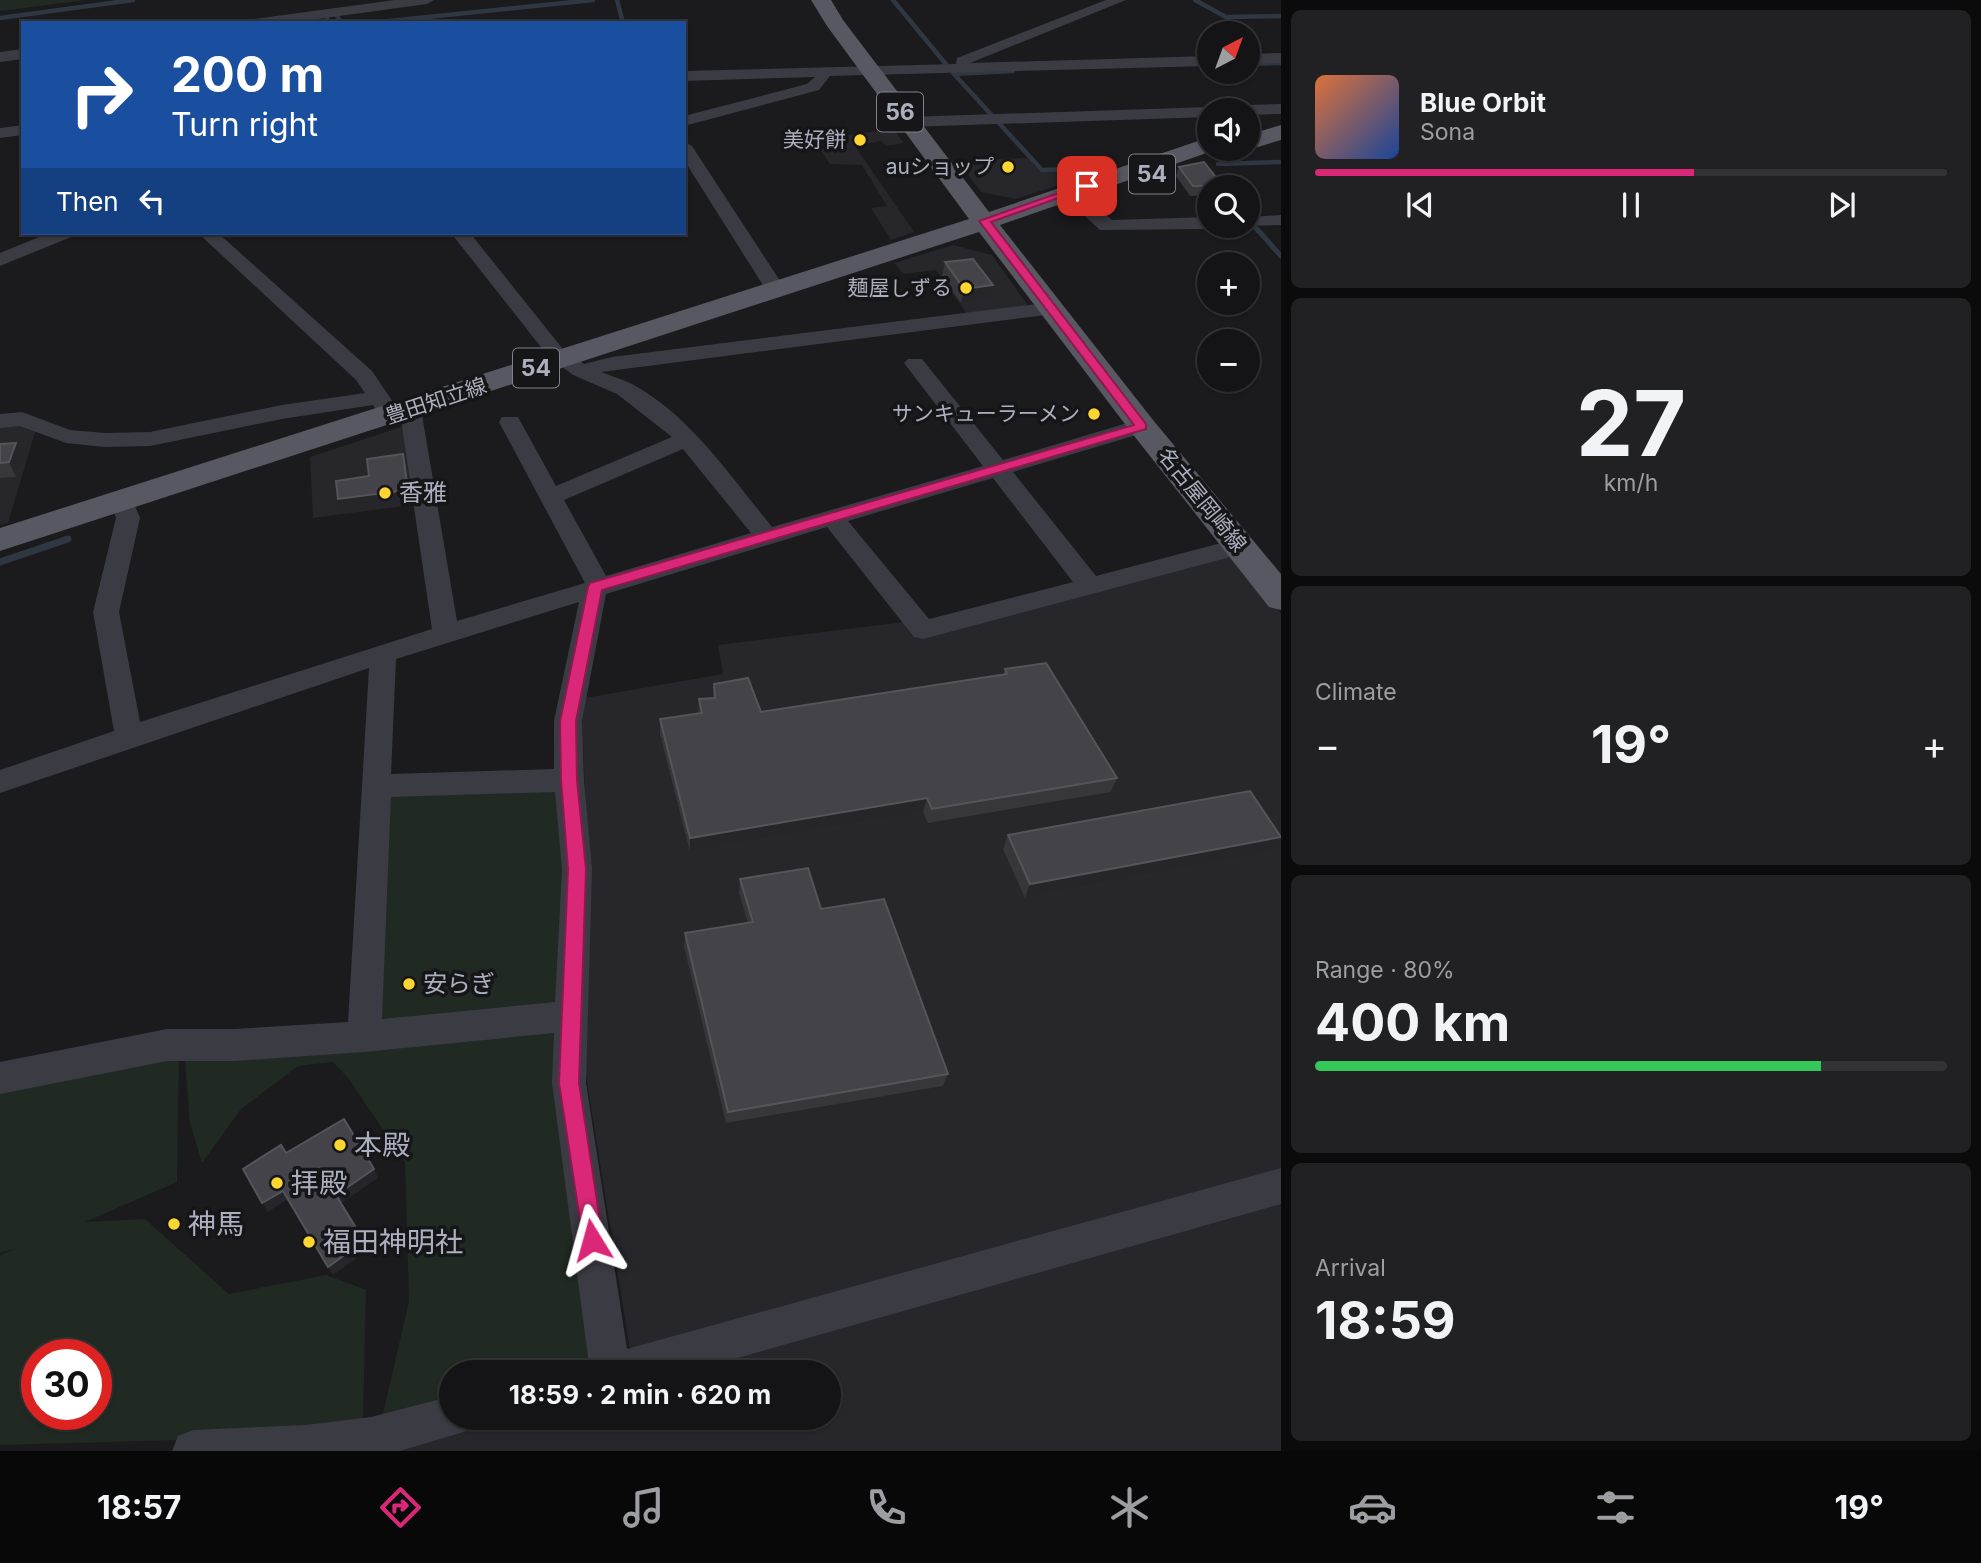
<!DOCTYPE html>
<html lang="en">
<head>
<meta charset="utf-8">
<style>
  body { margin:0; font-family:Inter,"Noto Sans JP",sans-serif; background:#212123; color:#f1f3f6; height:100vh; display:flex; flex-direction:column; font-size:26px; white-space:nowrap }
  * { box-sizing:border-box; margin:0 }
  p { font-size:23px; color:#9d9ea1 }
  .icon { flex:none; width:38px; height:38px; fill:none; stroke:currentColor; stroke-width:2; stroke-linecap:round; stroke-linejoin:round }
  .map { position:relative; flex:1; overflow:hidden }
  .panel { display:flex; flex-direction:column; gap:10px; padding:10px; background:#0b0b0c; width:700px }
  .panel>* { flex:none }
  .banner { position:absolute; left:21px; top:21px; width:665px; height:214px; border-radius:0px; box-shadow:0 2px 5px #0004,0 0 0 2px #333335; background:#1a4fa0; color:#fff; overflow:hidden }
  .needle { width:46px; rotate:41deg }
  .buttons { position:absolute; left:1197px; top:21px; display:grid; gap:14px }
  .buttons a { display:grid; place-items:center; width:63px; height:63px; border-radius:50%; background:#141416; box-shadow:0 2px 5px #0004,0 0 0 2px #333335; font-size:35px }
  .speed { position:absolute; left:21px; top:1339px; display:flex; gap:14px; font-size:35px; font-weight:700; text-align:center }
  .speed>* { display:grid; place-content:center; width:91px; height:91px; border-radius:50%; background:#141416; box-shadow:0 2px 5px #0004,0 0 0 2px #333335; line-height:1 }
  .speed .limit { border:10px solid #d22; background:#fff; color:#111 }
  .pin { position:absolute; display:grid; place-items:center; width:60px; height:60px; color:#fff; margin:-30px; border-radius:14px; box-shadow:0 4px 10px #0006 }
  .me { position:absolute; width:77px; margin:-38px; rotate:352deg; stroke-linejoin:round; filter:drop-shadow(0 0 5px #0008) }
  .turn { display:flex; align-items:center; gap:24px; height:147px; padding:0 35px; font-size:32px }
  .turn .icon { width:91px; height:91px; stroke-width:2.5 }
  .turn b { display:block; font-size:49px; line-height:60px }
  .then { display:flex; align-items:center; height:66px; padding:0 35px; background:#0003; gap:14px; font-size:26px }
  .big { font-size:52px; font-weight:700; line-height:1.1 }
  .panel .card { flex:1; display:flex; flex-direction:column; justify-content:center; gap:10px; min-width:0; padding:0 24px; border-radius:10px; background:#212123 }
  .panel .dial { align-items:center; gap:0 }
  .dial b { font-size:91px; line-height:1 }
  .song { display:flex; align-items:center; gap:21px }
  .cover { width:84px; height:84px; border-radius:10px; background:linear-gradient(135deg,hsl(20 70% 55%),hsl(220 70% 35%)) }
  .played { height:7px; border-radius:4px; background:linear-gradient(90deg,#db2777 60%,#333335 60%) }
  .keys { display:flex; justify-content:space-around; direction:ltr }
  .heat { display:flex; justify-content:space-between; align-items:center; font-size:38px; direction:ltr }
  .charge { height:10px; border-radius:5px; background:linear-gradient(90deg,#34c759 80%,#333335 0) }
  .trip { position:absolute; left:439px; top:1360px; width:402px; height:70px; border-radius:35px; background:#141416; box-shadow:0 2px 5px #0004,0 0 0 2px #333335; font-weight:700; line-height:70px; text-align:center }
  .dock { display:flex; height:112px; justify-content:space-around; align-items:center; background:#080809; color:#9d9ea1 }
  .dock .icon { width:49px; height:49px }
  .dock .on { color:#db2777 }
  .dock b { font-size:32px; color:#f1f3f6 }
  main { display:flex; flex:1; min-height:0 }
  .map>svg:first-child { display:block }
  .built { fill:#27262a }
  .green { fill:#202922; fill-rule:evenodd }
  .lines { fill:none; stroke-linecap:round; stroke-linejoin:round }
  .stream-far2 { stroke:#2f3743; stroke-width:4.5 }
  .stream-far1 { stroke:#2f3743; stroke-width:5 }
  .stream { stroke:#2f3743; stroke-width:7 }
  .street { fill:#3b3b43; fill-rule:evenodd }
  .primary { fill:#575862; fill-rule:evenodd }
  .wall { fill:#37363b }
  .shaded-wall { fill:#262529 }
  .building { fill:#434349; stroke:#54545b; stroke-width:2 }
  .route { fill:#db2777; stroke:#8e194d; stroke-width:2 }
  .poi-dot { fill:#ffd531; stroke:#161518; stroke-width:2.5 }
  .labels { text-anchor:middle; stroke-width:7; stroke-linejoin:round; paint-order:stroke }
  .far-poi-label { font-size:21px; fill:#acafbe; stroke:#161518; text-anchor:end }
  .far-street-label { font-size:21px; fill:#acafbe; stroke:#161518 }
  .shield { fill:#161518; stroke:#7f818c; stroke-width:2 }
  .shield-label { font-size:23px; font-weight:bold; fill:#acafbe }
  .poi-label { font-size:24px; fill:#acafbe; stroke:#161518; text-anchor:start }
  .near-poi-label { font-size:28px; fill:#acafbe; stroke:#161518; text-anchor:start }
</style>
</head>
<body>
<main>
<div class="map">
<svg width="1281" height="1451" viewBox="0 0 1281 1451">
  <rect width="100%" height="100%" fill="#1b1a1d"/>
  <g class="built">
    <polygon points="893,129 904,143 886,146 881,141 855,146 914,232 891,240 871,208 887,206 862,165 830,164 820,149 845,147 839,138 841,136"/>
    <polygon points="1028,158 1039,171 1067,171 1074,180 1016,199 981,192 957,160"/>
    <polygon points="953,245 992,255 1029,307 967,314 936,270 903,274 894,263"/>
    <polygon points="19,423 36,429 8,523 0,525 0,424"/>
    <polygon points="404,426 417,504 313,518 310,457"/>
    <polygon points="1236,553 1281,613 1281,1170 631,1356 582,1051 588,852 582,724 585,698 723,674 718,645 904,622 917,638"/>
    <polygon points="1281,1198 1281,1451 369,1451 500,1418 830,1418 830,1372 662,1372"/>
  </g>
  <g class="green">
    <polygon points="0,0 87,0 0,11"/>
    <polygon points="565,783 566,1008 372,1024 379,789"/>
    <polygon points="554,1026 554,1080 593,1365 563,1372 452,1372 451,1400 382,1418 409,1301 405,1162 348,1078 333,1062 298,1066 241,1109 202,1163 190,1123 185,1061"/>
    <path d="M179,1051l-2,131 -92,40 60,-3 84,75 97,-19 40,15 -3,131 -148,18 -215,6v-190l17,-7 -17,5v-171zM37,1354h59v60h-59z"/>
  </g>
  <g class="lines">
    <g class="stream-far2">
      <polyline points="617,0 623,23"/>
      <polyline points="893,0 954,74 1013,71"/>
      <polyline points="1195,0 1226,17 1281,16"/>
      <polyline points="336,14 341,23"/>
      <polyline points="320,16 326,16 329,23"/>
      <polyline points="0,18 133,0"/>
      <polyline points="370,23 593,0"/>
      <polyline points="1248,64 1281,63"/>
      <polyline points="954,74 1042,170 1114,167"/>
      <polyline points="1218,164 1281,162"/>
      <polyline points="1253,225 1258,231"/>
    </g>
    <polyline class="stream-far1" points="1257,229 1281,256"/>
    <polyline class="stream" points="0,562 68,539"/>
    <g class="street">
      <polygon points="395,0 434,0 427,4 288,23 247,23 254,19"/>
      <polygon points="1106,0 1126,0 970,63 1209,56 1209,66 830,76 819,90 684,126 684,116 807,84 815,77 684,81 684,71 956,64 957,58"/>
      <polygon points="23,49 23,59 0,62 0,52"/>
      <polygon points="1281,53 1281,63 1248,64 1248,54"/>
      <polygon points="1281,104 1281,114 1248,115 1248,110 1240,110 1248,105"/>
      <polygon points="1209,107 1216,110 1209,110 1209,117 907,127 899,122 907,117"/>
      <polygon points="23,125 23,135 0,138 0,128"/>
      <polygon points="684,141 692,146 786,290 783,294 776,296 766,290 684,160"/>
      <polygon points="1070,188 1076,189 1112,220 1209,217 1209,226 1216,226 1209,229 1100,230 1064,197 1061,193"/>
      <polygon points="1281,215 1281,225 1241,226 1248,226 1248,217"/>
      <polygon points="49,233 73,233 71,237 0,266 0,253"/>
      <path d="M198,233h20l154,138 27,40 3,-7h16l3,5 36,212 128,-38 -86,-161 3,-5h16l38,69 116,-49 -55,-43 -44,-19 -25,-19 -97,-123h19l92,115 22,16 28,-7 441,-55 7,2 3,4 -3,4 -7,2 -452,58c10,4 21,7 31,12 58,31 99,93 140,143l211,-61 -79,-103 4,-4h14l81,101 131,-39h16l3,5 -3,5 -137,41 83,104 144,-38 9,2 3,6 -3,6 -326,87 -9,-2 -87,-110 -221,67 -24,127 2,59 8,89 -6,214 41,266 654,-181v36l-593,168h-98l-38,-289 2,-50 -190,19 -129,9h-68l-167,33v-32l167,-33h68l113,-7 21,-354 -369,125v-23l114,-39 -21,-119 23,-94 -5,-17 4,-5 8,-3 8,3 9,22 -21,94 21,110 292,-93 -31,-209 -9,3 -8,-2 -11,-16 -91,14 -132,27 -45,1 -39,-4 -46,-17 -20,2v-14l22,-2 48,18 35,3 45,-1 132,-27 83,-12 -9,-13zM683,449l68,84 -145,43 -42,-76zM993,478l80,104 -144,37 -81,-98zM579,602l-25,119v48l-163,5 5,-115zM555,792l7,77 -7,133 -173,17 9,-222z"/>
      <polygon points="452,1396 452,1418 472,1418 467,1431 400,1451 172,1451 178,1436 193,1430 306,1425 371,1417"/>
    </g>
    <g class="primary">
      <polygon points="811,0 831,0 843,20 989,212 1201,140 1209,138 1209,149 1218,149 1000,225 1153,420 1281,574 1281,610 1269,607 1131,432 979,232 0,551 0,528 969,219 827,26"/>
      <polygon points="1281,125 1281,140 1248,150 1243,149 1248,149 1248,135"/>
    </g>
  </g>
  <g class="wall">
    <polygon points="1179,167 1222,185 1222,187 1209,187 1209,195 1190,196 1176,176"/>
    <polygon points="945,262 989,300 961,303 942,276"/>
    <polygon points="16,443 22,458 16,477 0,478 0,444"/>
    <polygon points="1005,669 1117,778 1111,792 928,823 923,812 690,852 660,734 660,719 698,714 699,699 713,698 714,684 761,712 1003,674"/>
    <polygon points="1008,835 1281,837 1272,852 1025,898 1003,849"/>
    <polygon points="740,879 821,909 948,1074 943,1086 726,1123 684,946 685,933 748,923 739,893"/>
  </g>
  <g class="shaded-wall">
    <polygon points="993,285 989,300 961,303 964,289"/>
    <polygon points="16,443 22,458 16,477 9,462"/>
    <polygon points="403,454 411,505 342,514 338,499"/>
    <polygon points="927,798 923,812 690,852 690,838"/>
    <polygon points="1281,837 1272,852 1025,898 1030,884"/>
    <polygon points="374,1169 378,1178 340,1204 336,1195"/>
    <polygon points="283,1191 288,1199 268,1212 262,1203"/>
    <polygon points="364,1241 368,1250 333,1275 328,1267"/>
  </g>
  <g class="building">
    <polygon points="1204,162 1222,185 1193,186 1179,167"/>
    <polygon points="973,259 993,285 964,289 945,262"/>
    <polygon points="16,443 9,462 0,463 0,444"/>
    <polygon points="403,454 408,490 338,499 336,481 369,476 367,459"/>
    <polygon points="1046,663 1117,778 932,809 927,798 690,838 660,719 702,713 699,699 715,698 714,684 748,678 761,712 1007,674 1005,669"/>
    <polygon points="1250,791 1281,837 1030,884 1008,835"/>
    <polygon points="808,868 821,909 884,899 948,1074 728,1112 685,933 753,922 740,879"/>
    <polygon points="344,1119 374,1169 336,1195 364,1241 328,1267 283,1191 262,1203 243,1169 281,1145 286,1153"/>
  </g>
  <polygon class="route" points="1084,184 1092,186 991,222 1146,424 1146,429 602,590 576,721 577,780 586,869 579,1083 603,1240 599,1247 592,1250 584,1247 559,1083 568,869 561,780 560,721 588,587 590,583 1134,425 979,221"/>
  <g class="poi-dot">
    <circle cx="860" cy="140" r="7"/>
    <circle cx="1008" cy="167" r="7"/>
    <circle cx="966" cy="288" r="7"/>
    <circle cx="1094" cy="414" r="7"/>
    <circle cx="385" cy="493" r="7"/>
    <circle cx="409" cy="984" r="7"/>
    <circle cx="340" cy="1145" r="7"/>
    <circle cx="277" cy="1183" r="7"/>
    <circle cx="174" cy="1224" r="7"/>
    <circle cx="309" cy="1242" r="7"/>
  </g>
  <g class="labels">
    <g class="far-poi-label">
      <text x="846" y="147">美好餅</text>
      <text x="994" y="174">auショップ</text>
      <text x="952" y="295">麺屋しずる</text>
      <text x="1080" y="421">サンキューラーメン</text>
    </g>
    <g class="far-street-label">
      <text transform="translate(436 401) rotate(-18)" y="7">豊田知立線</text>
      <text transform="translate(1202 500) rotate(51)" y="7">名古屋岡崎線</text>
    </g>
    <g class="shield">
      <rect x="877" y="92.5" width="46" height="39" rx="5"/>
      <rect x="1129" y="154.5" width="46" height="39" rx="5"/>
      <rect x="513" y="348.5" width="46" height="39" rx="5"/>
    </g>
    <g class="shield-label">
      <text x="900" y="120">56</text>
      <text x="1152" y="182">54</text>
      <text x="536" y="376">54</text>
    </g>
    <g class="poi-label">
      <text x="399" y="501">香雅</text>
      <text x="423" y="992">安らぎ</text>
    </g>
    <g class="near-poi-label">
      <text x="354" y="1155">本殿</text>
      <text x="291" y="1193">拝殿</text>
      <text x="188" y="1234">神馬</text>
      <text x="323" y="1252">福田神明社</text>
    </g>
  </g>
</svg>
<div class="buttons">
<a><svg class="needle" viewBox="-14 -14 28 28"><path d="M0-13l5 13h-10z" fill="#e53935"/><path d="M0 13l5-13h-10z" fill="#9d9ea1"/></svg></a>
<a><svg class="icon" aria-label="sound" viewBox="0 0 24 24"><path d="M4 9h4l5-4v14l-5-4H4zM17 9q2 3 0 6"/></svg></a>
<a><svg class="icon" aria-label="search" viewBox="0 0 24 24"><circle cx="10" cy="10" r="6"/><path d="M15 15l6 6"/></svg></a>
<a>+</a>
<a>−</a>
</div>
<div class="speed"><div class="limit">30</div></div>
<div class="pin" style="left:1087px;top:186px;background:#d93025"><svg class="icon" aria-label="arrive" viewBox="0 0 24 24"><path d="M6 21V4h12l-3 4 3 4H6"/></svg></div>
<svg class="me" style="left:592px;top:1240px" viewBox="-20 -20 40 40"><path d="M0-17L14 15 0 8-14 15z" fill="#db2777" stroke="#fff" stroke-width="4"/></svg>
<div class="trip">18:59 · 2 min · 620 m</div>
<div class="banner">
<div class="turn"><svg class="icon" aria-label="right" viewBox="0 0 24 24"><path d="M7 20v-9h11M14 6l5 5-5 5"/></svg><div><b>200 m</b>Turn right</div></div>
<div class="then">Then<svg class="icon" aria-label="left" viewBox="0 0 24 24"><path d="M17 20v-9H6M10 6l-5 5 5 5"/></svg></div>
</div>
</div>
<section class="panel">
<div class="card">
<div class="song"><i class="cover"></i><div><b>Blue Orbit</b><p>Sona</p></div></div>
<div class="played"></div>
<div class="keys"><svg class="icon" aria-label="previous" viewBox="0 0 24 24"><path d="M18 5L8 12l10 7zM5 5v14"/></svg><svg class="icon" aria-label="pause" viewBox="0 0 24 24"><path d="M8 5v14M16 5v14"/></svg><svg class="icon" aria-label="next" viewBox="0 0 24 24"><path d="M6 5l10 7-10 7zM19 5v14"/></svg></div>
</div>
<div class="card dial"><b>27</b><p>km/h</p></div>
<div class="card"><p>Climate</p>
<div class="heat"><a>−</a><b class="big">19°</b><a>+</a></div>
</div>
<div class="card"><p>Range · 80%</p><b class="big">400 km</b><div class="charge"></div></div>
<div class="card"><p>Arrival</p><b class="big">18:59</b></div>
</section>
</main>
<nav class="dock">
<b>18:57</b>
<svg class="icon on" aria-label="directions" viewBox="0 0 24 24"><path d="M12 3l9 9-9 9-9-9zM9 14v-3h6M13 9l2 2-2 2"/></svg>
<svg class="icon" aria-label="music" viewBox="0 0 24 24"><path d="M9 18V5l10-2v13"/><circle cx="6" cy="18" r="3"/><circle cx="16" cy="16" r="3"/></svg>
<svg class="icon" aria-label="phone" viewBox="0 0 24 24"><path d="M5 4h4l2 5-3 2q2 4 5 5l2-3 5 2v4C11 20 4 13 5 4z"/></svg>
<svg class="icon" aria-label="climate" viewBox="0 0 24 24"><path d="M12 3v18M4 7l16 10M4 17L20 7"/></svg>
<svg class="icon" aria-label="car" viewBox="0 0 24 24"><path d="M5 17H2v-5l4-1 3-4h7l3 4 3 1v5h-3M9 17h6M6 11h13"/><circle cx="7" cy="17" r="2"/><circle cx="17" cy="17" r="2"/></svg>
<svg class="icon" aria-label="filters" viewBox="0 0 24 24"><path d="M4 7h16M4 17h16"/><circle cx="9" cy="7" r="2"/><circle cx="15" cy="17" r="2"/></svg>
<b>19°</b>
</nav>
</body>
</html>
